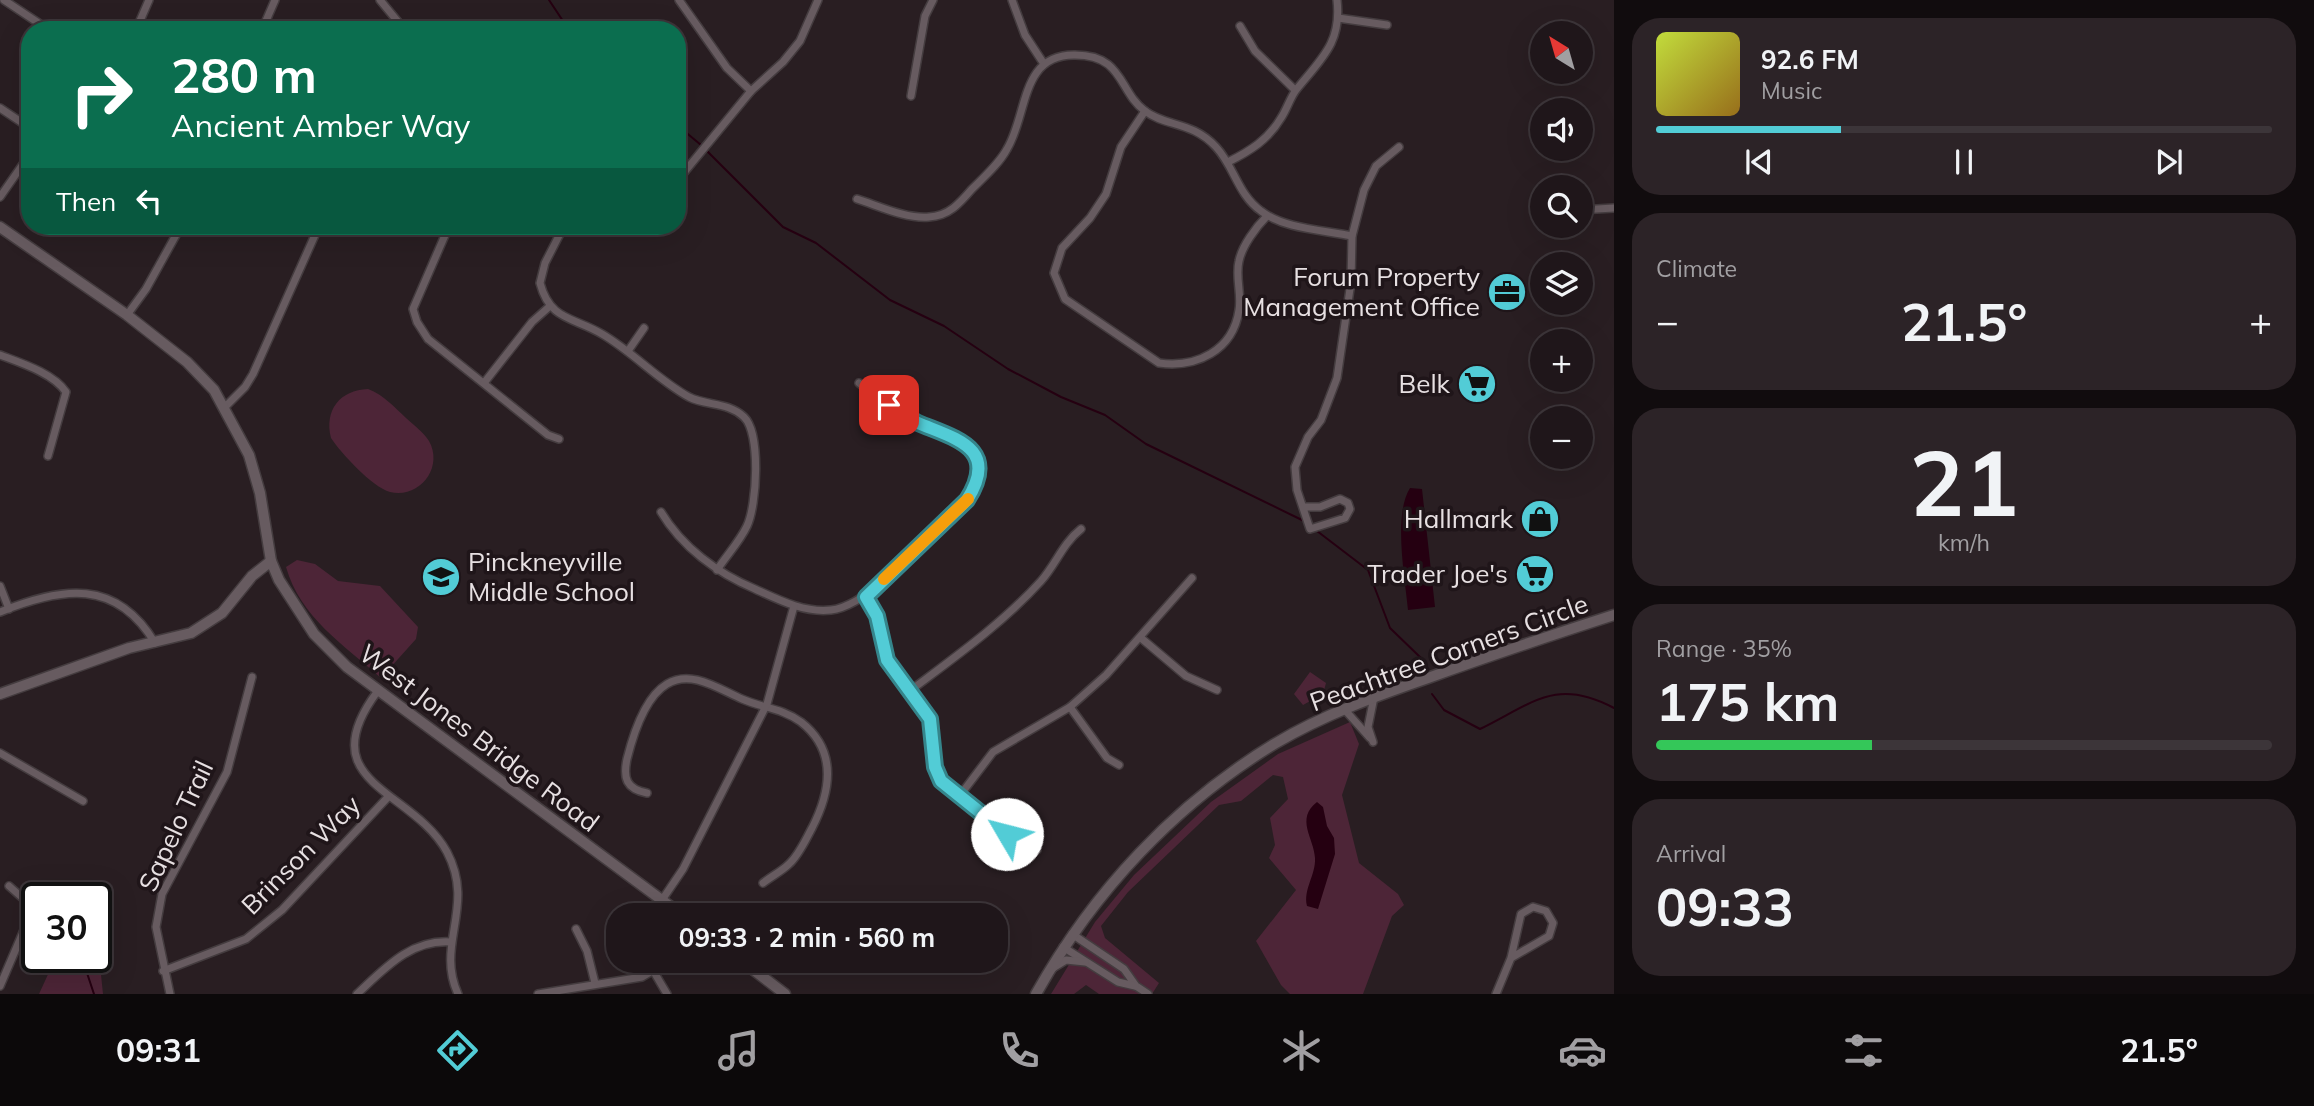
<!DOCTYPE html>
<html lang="en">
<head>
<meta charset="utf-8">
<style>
  body { margin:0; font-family:Mulish,sans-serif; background:#2c2327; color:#f1f3f6; height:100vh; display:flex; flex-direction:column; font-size:26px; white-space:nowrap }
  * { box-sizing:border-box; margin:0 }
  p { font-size:23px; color:#a19fa2 }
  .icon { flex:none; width:38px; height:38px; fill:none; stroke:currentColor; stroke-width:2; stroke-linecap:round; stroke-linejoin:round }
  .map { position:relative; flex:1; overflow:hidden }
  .details { display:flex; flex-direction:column; gap:18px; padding:18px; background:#110c0e; width:700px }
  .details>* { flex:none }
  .top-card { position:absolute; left:21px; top:21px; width:665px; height:214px; border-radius:28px; box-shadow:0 7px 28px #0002,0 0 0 2px #3c3539; background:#0b6e4f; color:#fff; overflow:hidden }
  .needle { width:46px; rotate:323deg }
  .buttons { position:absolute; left:1530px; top:21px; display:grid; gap:14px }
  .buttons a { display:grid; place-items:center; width:63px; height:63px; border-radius:50%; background:#1f161a; box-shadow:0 7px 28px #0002,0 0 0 2px #3c3539; font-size:35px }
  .speed { position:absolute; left:21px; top:882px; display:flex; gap:14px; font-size:35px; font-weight:700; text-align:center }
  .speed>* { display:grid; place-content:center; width:91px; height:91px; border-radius:50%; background:#1f161a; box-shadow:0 7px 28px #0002,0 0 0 2px #3c3539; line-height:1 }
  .speed .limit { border:4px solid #111; border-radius:10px; background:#fff; color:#111 }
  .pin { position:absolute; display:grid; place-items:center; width:60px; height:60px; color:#fff; margin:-30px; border-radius:14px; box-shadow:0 4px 10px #0006 }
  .me { position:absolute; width:77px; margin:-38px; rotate:307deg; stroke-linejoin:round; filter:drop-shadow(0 0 5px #0008) }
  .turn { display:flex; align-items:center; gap:24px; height:147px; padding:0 35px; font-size:32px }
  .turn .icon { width:91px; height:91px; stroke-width:2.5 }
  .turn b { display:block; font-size:49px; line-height:60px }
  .then { display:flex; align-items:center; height:66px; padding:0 35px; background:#0003; gap:14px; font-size:26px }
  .big { font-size:52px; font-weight:700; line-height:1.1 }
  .details .card { flex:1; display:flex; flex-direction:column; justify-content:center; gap:10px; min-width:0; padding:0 24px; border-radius:28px; background:#2c2327 }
  .details .dial { align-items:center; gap:0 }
  .dial b { font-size:91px; line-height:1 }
  .song { display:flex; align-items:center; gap:21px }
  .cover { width:84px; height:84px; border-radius:10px; background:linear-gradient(135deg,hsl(70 70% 55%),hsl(40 70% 35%)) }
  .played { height:7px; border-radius:4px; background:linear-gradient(90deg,#52ccd6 30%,#3c3539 30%) }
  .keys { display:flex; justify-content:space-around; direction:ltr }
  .heat { display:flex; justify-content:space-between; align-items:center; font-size:38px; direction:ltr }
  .charge { height:10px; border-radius:5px; background:linear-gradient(90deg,#34c759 35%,#3c3539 0) }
  .trip { position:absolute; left:606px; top:903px; width:402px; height:70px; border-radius:28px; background:#1f161a; box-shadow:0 7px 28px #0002,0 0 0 2px #3c3539; font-weight:700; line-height:70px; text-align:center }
  .tabs { display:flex; height:112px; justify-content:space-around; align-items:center; background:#0c090a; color:#a19fa2 }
  .tabs .icon { width:49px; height:49px }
  .tabs .active { color:#52ccd6 }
  .tabs b { font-size:32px; color:#f1f3f6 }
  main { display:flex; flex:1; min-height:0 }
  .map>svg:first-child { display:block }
  .green { fill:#4d2537 }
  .water { fill:#250011 }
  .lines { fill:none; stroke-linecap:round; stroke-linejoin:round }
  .stream { stroke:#250011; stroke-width:2 }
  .minor-casing { stroke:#443c3f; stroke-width:10 }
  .tertiary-casing { stroke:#443c3f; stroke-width:13 }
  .minor { stroke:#675b60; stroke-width:7 }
  .tertiary { stroke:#675b60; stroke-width:10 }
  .route-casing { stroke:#35858b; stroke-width:18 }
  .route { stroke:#52ccd6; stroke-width:12 }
  .slow { stroke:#f59e0b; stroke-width:12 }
  .labels { text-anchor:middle; stroke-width:7; stroke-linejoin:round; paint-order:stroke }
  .poi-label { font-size:26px; fill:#e7e0e2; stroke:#1f1519; text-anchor:end }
  .street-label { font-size:26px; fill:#e7e0e2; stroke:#1f1519 }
</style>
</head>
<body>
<main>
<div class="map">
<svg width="1614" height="994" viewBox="0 0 1614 994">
  <rect width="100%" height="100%" fill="#291e22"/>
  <g class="green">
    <path d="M368,389c16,6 26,18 38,29 8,7 18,15 23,23 15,27 -10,58 -39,51 -18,-5 -49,-39 -59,-54 -7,-28 9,-48 37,-49z"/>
    <path d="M297,560l18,4 23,17 42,5 38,41 -2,12 -35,39c-37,-33 -81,-61 -95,-111z"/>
    <polygon points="1310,672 1326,683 1323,694 1303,705 1294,694"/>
    <polygon points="1350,722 1359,744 1342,795 1359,863 1398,894 1404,905 1392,916 1363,994 1290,994 1281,985 1256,941 1296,890 1269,858 1275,845 1270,818 1288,799 1283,777 1273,775 1241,801 1219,805 1128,892 1101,926 1105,938 1159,983 1152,994 1099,994 1086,985 1074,994 1051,994 1095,922 1134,875 1211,802 1278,754"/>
    <polygon points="96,926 103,994 39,994 56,957 96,957"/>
  </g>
  <g class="water">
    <path d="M1410,488l12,1 13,118 -27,3c-3,-32 -15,-95 2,-122z"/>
    <path d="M1317,802l6,5 4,19 7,12 1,16 -17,55 -11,-3c-4,-17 9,-31 8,-48 -1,-20 -20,-39 2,-56z"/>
  </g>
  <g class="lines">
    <g class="stream">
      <polyline points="549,0 569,30"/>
      <polyline points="677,125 701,145"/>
      <polyline points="705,149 783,227 816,243 890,300 944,326 1008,369 1061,397 1105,415 1146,444 1304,521"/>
      <polyline points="1317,531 1368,570 1390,628 1421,658"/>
      <path d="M1432,694l12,16 36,19c53,-26 76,-52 134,-21"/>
      <polyline points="78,892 80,898"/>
      <polyline points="85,957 83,961 94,994"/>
    </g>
    <g class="minor-casing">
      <g id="minor">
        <polyline points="4,0 49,30"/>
        <polyline points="380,0 399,23 401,30"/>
        <polyline points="679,0 727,68 751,91"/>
        <polyline points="1012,0 1025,35 1044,64"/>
        <polyline points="1338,18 1387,25"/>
        <polyline points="1240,26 1255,51 1295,90"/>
        <polyline points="136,30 149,0"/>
        <polyline points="262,30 275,0"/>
        <polyline points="911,96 925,16 933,0"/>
        <polyline points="0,108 30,128"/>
        <path d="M1145,111l-24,36 -15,47 -16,24 -28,30 -8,25 11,26 94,64c37,5 74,-12 80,-53 3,-16 -4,-33 0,-49 3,-15 17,-34 28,-45"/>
        <path d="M1228,162c22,-11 40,-22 53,-44 6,-9 9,-20 15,-28 25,-31 46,-47 41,-90"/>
        <polyline points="677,181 751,91 783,62 800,41 818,0"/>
        <polyline points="0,197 30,154"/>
        <path d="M857,199c22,7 49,20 72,18 20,-1 31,-14 43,-28 12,-12 27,-25 35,-40 21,-34 13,-95 68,-94 49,0 43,36 70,56 21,16 47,10 71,36 18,19 22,48 45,64 23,18 63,19 91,25"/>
        <polyline points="1580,210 1614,208"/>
        <polyline points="449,226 413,309 417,322 428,339 548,435 559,439"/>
        <path d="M564,226l-19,37 -5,20c10,38 34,34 62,51 31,18 56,46 87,63 18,9 39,5 55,20 17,16 13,88 3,109 -7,15 -20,29 -30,44"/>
        <polyline points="127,315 146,289 181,226"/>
        <polyline points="628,351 644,328"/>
        <path d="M0,355c21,8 53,18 66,37l-18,64"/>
        <polyline points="484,383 532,322 550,306"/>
        <polyline points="225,407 245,387 253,374 319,226"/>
        <polyline points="1303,507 1320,507 1340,499 1348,503 1350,509 1345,518 1310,529 1297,490 1295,467 1308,437 1321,420 1337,378 1351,282 1352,236 1364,190 1376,166 1399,147"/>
        <path d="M661,512c21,35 56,61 94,77 24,11 49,24 76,21 40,-4 106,-81 136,-109 37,-59 -18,-61 -54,-80 -19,-11 -37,-25 -54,-38"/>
        <polyline points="0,586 9,609"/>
        <polyline points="866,597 877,616 887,660 923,706 930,719 935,767 941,781 1028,850 1037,850"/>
        <path d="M0,612c62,-25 116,-34 155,31"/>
        <polyline points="1141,638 1186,676 1217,690"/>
        <path d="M911,690c44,-33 92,-67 130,-109 15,-17 22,-38 40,-52"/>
        <path d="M377,692c-68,92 36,97 70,160 29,55 -12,92 11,142"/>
        <polyline points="1070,707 1107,758 1119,765"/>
        <polyline points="1345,710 1370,738"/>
        <polyline points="1373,742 1368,727 1374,697"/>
        <polyline points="0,753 83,801"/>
        <path d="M647,793c-21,-4 -24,-15 -20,-34 6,-24 18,-62 40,-75 24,-15 52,5 75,15 20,9 40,9 59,23 37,29 30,69 11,106 -6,11 -13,27 -23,36 -7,7 -17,12 -26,19"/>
        <polyline points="958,798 993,752 1070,707 1106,675 1192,578"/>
        <polyline points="662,900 683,869 767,704 794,606"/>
        <polyline points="576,929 587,951 595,983"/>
        <polyline points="1072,934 1124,969 1136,986 1148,994"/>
        <polyline points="1063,947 1118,982 1135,986"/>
        <polyline points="1053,968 1066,960 1085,962"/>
        <polyline points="163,971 246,939 282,910 388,797"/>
        <polyline points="654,972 667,994"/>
        <polyline points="0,986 30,916 26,901 9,886"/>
        <polyline points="170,994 156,927 162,894 227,772 252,677"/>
        <path d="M357,994c28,-26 54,-55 94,-52"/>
        <polyline points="538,994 642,977 669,961"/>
        <polyline points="1496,994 1511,958 1521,914 1533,907 1546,911 1553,923 1549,936 1511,958"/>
      </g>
    </g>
    <g class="tertiary-casing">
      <g id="tertiary">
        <polyline points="0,227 127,315 187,362 214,390 249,455 260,493 271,561 279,580 314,634 347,667 682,915"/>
        <polyline points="0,694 129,648 191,633 222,613 252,576 271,561"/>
        <polyline points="742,961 785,994"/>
        <path d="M1036,994c57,-102 139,-190 240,-251 47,-28 100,-47 152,-65 61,-22 124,-43 186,-63"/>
      </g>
    </g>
    <use href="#minor" class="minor"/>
    <use href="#tertiary" class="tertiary"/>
  </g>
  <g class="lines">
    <g class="route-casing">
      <path id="route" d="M889,405c9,6 19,13 29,18 38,16 82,25 49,77l-101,97 11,19 10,44 43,59 5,48 6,14 66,53"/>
    </g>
    <use href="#route" class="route"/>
    <polyline class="slow" points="884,579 968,499"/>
  </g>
  <defs>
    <g id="office-disc" transform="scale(2.0125)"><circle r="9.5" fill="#52ccd6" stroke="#1f1519"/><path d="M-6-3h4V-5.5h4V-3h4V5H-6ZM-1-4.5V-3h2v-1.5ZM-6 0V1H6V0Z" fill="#111"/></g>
    <g id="supermarket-disc" transform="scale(2.0125)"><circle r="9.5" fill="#52ccd6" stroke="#1f1519"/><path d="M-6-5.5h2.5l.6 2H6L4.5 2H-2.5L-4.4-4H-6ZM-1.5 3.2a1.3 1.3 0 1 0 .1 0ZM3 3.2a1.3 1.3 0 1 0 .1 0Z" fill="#111"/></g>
    <g id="shop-disc" transform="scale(2.0125)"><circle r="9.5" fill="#52ccd6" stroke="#1f1519"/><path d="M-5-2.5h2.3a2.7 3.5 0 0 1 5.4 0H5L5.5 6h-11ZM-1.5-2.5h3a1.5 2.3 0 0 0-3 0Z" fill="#111"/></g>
    <g id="school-disc" transform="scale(2.0125)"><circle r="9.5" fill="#52ccd6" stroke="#1f1519"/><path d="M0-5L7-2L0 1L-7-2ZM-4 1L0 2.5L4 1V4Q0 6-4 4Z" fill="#111"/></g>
  </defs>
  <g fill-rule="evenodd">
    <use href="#office-disc" x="1507" y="292"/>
    <use href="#supermarket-disc" x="1477" y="384"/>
    <use href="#shop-disc" x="1540" y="519"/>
    <use href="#supermarket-disc" x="1535" y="574"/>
    <use href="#school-disc" x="441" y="577"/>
  </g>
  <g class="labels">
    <g class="poi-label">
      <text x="1480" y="286">Forum Property<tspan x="1480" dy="30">Management Office</tspan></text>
      <text x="1450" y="393">Belk</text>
      <text x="1513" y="528">Hallmark</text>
      <text x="468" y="571" text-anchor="start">Pinckneyville<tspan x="468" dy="30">Middle School</tspan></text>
      <text x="1508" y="583">Trader Joe's</text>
    </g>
    <g class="street-label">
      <text transform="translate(1449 653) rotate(-20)" y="9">Peachtree Corners Circle</text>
      <text transform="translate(479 738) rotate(37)" y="9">West Jones Bridge Road</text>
      <text transform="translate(176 826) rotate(-65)" y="9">Sapelo Trail</text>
      <text transform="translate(301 855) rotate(-45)" y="9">Brinson Way</text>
    </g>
  </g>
</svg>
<div class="buttons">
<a><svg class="needle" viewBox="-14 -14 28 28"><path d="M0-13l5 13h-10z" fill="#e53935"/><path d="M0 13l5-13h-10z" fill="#a19fa2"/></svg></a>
<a><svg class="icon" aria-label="sound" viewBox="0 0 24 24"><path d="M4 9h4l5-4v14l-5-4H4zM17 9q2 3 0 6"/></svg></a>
<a><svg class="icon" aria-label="search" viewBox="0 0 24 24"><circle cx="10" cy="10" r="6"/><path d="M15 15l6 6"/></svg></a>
<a><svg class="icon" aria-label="layers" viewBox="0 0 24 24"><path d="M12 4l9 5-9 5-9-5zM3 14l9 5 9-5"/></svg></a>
<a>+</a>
<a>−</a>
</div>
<div class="speed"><div class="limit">30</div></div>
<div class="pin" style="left:889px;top:405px;background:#d93025"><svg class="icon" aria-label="arrive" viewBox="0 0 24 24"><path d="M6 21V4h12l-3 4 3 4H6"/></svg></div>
<svg class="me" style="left:1007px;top:834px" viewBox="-20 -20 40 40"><circle r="19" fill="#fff"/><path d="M0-13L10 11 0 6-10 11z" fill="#52ccd6"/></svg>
<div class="trip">09:33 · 2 min · 560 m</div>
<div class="top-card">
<div class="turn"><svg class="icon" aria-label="right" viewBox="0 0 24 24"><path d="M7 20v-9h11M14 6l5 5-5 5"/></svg><div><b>280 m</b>Ancient Amber Way</div></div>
<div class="then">Then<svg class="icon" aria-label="left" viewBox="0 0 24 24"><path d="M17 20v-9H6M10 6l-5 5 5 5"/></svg></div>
</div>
</div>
<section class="details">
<div class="card">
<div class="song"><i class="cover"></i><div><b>92.6 FM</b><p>Music</p></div></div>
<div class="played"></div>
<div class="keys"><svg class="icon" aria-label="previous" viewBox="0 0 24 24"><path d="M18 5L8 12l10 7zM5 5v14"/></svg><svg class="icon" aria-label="pause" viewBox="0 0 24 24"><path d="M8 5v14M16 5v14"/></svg><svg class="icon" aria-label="next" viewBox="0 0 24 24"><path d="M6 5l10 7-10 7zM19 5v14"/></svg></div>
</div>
<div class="card"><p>Climate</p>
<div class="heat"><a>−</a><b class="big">21.5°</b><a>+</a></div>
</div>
<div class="card dial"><b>21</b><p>km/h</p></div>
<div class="card"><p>Range · 35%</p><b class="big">175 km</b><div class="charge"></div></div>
<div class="card"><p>Arrival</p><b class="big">09:33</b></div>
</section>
</main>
<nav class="tabs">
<b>09:31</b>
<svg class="icon active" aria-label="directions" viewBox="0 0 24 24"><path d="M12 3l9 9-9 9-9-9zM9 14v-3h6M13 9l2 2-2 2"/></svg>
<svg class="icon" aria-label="music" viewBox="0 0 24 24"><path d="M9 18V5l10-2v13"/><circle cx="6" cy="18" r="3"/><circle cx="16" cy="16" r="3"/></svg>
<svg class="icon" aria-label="phone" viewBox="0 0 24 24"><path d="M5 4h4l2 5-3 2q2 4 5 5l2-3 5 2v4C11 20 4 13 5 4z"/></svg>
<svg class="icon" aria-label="climate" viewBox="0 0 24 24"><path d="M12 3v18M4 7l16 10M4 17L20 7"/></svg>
<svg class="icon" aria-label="car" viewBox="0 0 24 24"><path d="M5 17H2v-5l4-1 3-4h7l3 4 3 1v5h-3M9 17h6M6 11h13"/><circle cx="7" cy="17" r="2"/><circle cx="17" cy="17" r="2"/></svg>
<svg class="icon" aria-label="filters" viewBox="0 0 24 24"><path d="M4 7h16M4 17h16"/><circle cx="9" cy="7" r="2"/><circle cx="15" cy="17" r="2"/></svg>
<b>21.5°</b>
</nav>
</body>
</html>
